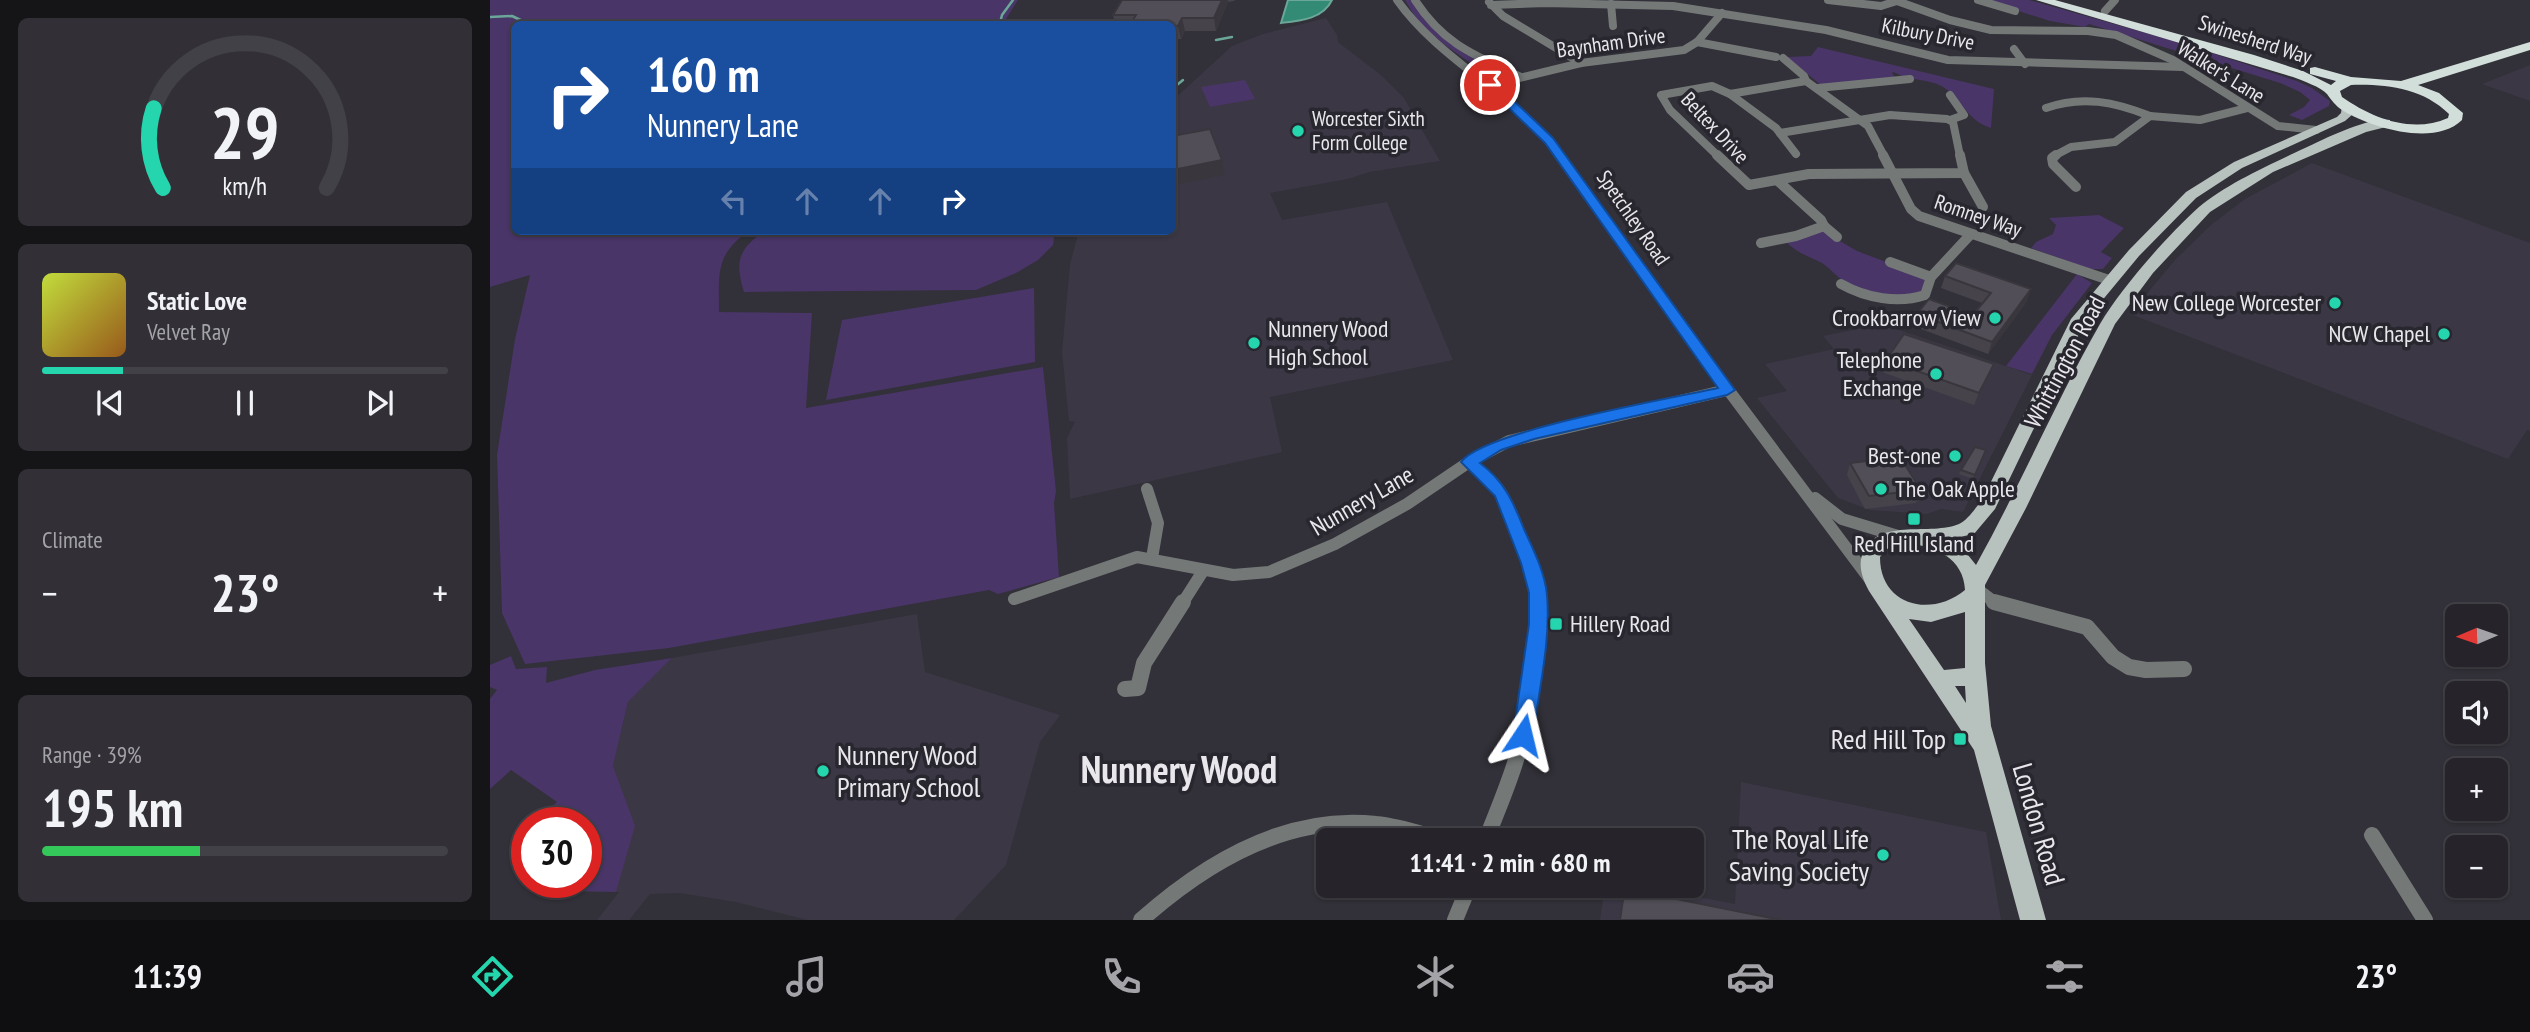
<!DOCTYPE html>
<html lang="en">
<head>
<meta charset="utf-8">
<style>
  body { margin:0; font-family:"PT Sans Narrow",sans-serif; background:#323036; color:#f1f3f6; height:100vh; display:flex; flex-direction:column; font-size:26px; white-space:nowrap }
  * { box-sizing:border-box; margin:0 }
  p { font-size:23px; color:#a4a4a8 }
  .icon { flex:none; width:38px; height:38px; fill:none; stroke:currentColor; stroke-width:2; stroke-linecap:round; stroke-linejoin:round }
  .map { position:relative; flex:1; overflow:hidden }
  .details { display:flex; flex-direction:column; gap:18px; padding:18px; background:#151417; width:490px }
  .details>* { flex:none }
  .hud { position:absolute; left:21px; top:21px; width:665px; height:214px; border-radius:10px; box-shadow:0 2px 5px #0004,0 0 0 2px #424147; background:#1a4fa0; color:#fff; overflow:hidden }
  .needle { width:46px; rotate:268deg }
  .buttons { position:absolute; left:1955px; top:604px; display:grid; gap:14px }
  .buttons a { display:grid; place-items:center; width:63px; height:63px; border-radius:10px; background:#26242a; box-shadow:0 2px 5px #0004,0 0 0 2px #424147; font-size:35px }
  .speed { position:absolute; left:21px; top:807px; display:flex; gap:14px; font-size:35px; font-weight:700; text-align:center }
  .speed>* { display:grid; place-content:center; width:91px; height:91px; border-radius:50%; background:#26242a; box-shadow:0 2px 5px #0004,0 0 0 2px #424147; line-height:1 }
  .speed .limit { border:10px solid #d22; background:#fff; color:#111 }
  .pin { position:absolute; display:grid; place-items:center; width:60px; height:60px; color:#fff; margin:-30px; border:4px solid #fff; border-radius:50%; box-shadow:0 2px 7px #0007 }
  .me { position:absolute; width:77px; margin:-38px; rotate:10deg; stroke-linejoin:round; filter:drop-shadow(0 0 5px #0008) }
  .turn { display:flex; align-items:center; gap:24px; height:147px; padding:0 21px; font-size:32px }
  .turn .icon { width:91px; height:91px; stroke-width:2.5 }
  .turn b { display:block; font-size:49px; line-height:60px }
  .lanes { display:flex; align-items:center; height:66px; padding:0 21px; background:#0003; justify-content:center; gap:35px; direction:ltr }
  .lanes .off { opacity:.35 }
  .big { font-size:52px; font-weight:800; line-height:1.1 }
  .details .card { flex:1; display:flex; flex-direction:column; justify-content:center; gap:10px; min-width:0; padding:0 24px; border-radius:10px; background:#323036 }
  .details .dial { align-items:center; gap:0 }
  .dial svg { height:182px; overflow:visible; fill:none; stroke:#424147; stroke-width:7; stroke-linecap:round; text-anchor:middle }
  .dial text { fill:#f1f3f6; stroke:none }
  .song { display:flex; align-items:center; gap:21px }
  .cover { width:84px; height:84px; border-radius:10px; background:linear-gradient(135deg,hsl(70 70% 55%),hsl(30 70% 35%)) }
  .played { height:7px; border-radius:4px; background:linear-gradient(90deg,#24d5ae 20%,#424147 20%) }
  .keys { display:flex; justify-content:space-around; direction:ltr }
  .heat { display:flex; justify-content:space-between; align-items:center; font-size:38px; direction:ltr }
  .charge { height:10px; border-radius:5px; background:linear-gradient(90deg,#34c759 39%,#424147 0) }
  .trip { position:absolute; left:826px; top:828px; width:388px; height:70px; border-radius:10px; background:#26242a; box-shadow:0 2px 5px #0004,0 0 0 2px #424147; font-weight:800; line-height:70px; text-align:center }
  .dock { display:flex; height:112px; justify-content:space-around; align-items:center; background:#0f0e11; color:#a4a4a8 }
  .dock .icon { width:49px; height:49px }
  .dock .on { color:#24d5ae }
  .dock b { font-size:32px; color:#f1f3f6 }
  main { display:flex; flex:1; min-height:0 }
  .map>svg:first-child { display:block }
  .built { fill:#3c3745 }
  .green { fill:#493567 }
  .water { fill:#338b75; stroke:#6aa799; stroke-width:2 }
  .lines { fill:none; stroke-linecap:round; stroke-linejoin:round }
  .stream { stroke:#6aa799; stroke-width:2.5 }
  .street-far3 { stroke:#747978; stroke-width:8 }
  .street-far2 { stroke:#747978; stroke-width:10 }
  .street-far1 { stroke:#747978; stroke-width:12 }
  .street { stroke:#747978; stroke-width:16 }
  .primary { fill:#b7c1bd; fill-rule:evenodd }
  .highway { fill:#d1ded9; fill-rule:evenodd }
  .wall { fill:#46434b }
  .shaded-wall { fill:#39373d }
  .building { fill:#514e57; stroke:#39373d; stroke-width:2 }
  .route { fill:#1a73e8; stroke:#114b97; stroke-width:2 }
  .poi-dot { fill:#24d5ae; stroke:#28262e; stroke-width:2.5 }
  .labels { text-anchor:middle; stroke-width:7; stroke-linejoin:round; paint-order:stroke }
  .far-street-label { font-size:21px; fill:#e9e7ec; stroke:#28262e }
  .far-poi-label { font-size:21px; fill:#e9e7ec; stroke:#28262e; text-anchor:start }
  .poi-label { font-size:24px; fill:#e9e7ec; stroke:#28262e; text-anchor:end }
  .street-label { font-size:24px; fill:#e9e7ec; stroke:#28262e }
  .near-poi-label { font-size:28px; fill:#e9e7ec; stroke:#28262e; text-anchor:end }
  .near-street-label { font-size:28px; fill:#e9e7ec; stroke:#28262e }
  .near-district-label { font-size:38px; font-weight:bold; fill:#e9e7ec; stroke:#28262e }
</style>
</head>
<body>
<main>
<section class="details">
<div class="card dial"><svg viewBox="0 0 100 80">
<path d="M14 69A42 42 0 1 1 86 69"/>
<path d="M14 69A42 42 0 0 1 10 34" stroke="#24d5ae"/>
<text x="50" y="56" font-size="32" font-weight="700">29</text>
<text x="50" y="72" font-size="11">km/h</text>
</svg></div>
<div class="card">
<div class="song"><i class="cover"></i><div><b>Static Love</b><p>Velvet Ray</p></div></div>
<div class="played"></div>
<div class="keys"><svg class="icon" aria-label="previous" viewBox="0 0 24 24"><path d="M18 5L8 12l10 7zM5 5v14"/></svg><svg class="icon" aria-label="pause" viewBox="0 0 24 24"><path d="M8 5v14M16 5v14"/></svg><svg class="icon" aria-label="next" viewBox="0 0 24 24"><path d="M6 5l10 7-10 7zM19 5v14"/></svg></div>
</div>
<div class="card"><p>Climate</p>
<div class="heat"><a>−</a><b class="big">23°</b><a>+</a></div>
</div>
<div class="card"><p>Range · 39%</p><b class="big">195 km</b><div class="charge"></div></div>
</section>
<div class="map">
<svg width="2040" height="920" viewBox="0 0 2040 920">
  <rect width="100%" height="100%" fill="#323038"/>
  <g class="built">
    <polygon points="836,18 847,35 848,42 892,76 914,98 950,161 879,172 858,179 780,193 792,220 897,202 963,360 780,397 792,452 580,499 577,438 585,422 579,421 572,352 580,264 589,231 682,231 683,100 742,46 773,34"/>
    <polygon points="2040,65 2040,101 1992,84 2035,67"/>
    <polygon points="1822,163 2040,243 2040,431 2037,430 2018,459 1640,314 1685,260 1721,225 1755,199"/>
    <polygon points="1392,324 1542,375 1473,512 1451,509 1437,514 1380,510 1348,498 1267,398 1297,391 1275,364 1344,349 1333,336"/>
    <polygon points="427,614 435,672 570,715 550,742 516,865 464,920 318,920 246,902 190,893 160,894 139,920 107,920 129,892 72,892 96,882 126,776 123,766 138,702 182,658"/>
    <polygon points="1251,782 1496,832 1511,920 1110,920 1115,886 1153,886 1245,904"/>
  </g>
  <g class="green">
    <path d="M0,0h528l-12,19 10,5h-502v207h235c-34,23 -30,43 -30,81l93,1 -6,95 237,-41 13,124 -2,12 5,74 -61,17 -9,-4 -320,58 -144,16 -23,-51 -5,-158 18,-116 15,-64 -40,12z"/>
    <path d="M915,0h6c27,40 54,57 98,75l-1,2 -16,1 -50,-35 -25,-23z"/>
    <polygon points="1494,0 1539,0 1688,42 1807,81 1822,88 1840,101 1839,106 1812,120 1799,115 1814,107 1820,100 1810,92 1790,83 1599,24 1595,27 1560,21"/>
    <path d="M1328,47l176,42 -3,39c-19,-6 -25,-19 -38,-33 -13,-14 -28,-14 -46,-17 -7,-2 -9,-5 -15,-6l2,5 -72,9 -35,-29 24,-1z"/>
    <polygon points="755,80 765,99 720,107 711,87"/>
    <polygon points="1609,215 1634,228 1611,252 1622,258 1613,269 1600,269 1541,248 1546,242 1563,234 1566,225 1559,218"/>
    <path d="M1331,230l36,21 69,26 -4,15c-20,9 -56,3 -75,-8 -9,-6 -16,-15 -25,-21 -14,-7 -25,-10 -37,-22z"/>
    <path d="M275,231h290l-2,14 -15,15 -22,13 -40,17 -232,2c-9,-29 -7,-43 21,-61z"/>
    <polygon points="1587,274 1602,283 1562,335 1542,374 1516,366"/>
    <polygon points="544,288 545,362 336,400 352,320"/>
    <polygon points="21,656 26,669 57,667 56,683 105,670 182,658 138,702 123,766 145,826 126,892 63,890 68,882 96,882 96,822 43,822 67,802 21,770 0,789 0,699 7,690 0,687 0,665"/>
  </g>
  <path class="water" d="M798,0h44c-9,19 -32,21 -51,23z"/>
  <g class="lines">
    <g class="stream">
      <polyline points="0,17 22,16 39,24"/>
      <polyline points="514,24 510,23 512,15 523,0"/>
      <polyline points="726,40 742,37"/>
      <polyline points="682,89 693,80"/>
    </g>
    <g class="street-far3">
      <path d="M907,0c43,61 119,94 164,156"/>
      <path d="M925,0c28,44 61,56 106,77"/>
      <polyline points="1338,0 1391,6 1410,0"/>
      <polyline points="1488,0 1525,11"/>
      <polyline points="1407,1 1460,20 1501,30 1598,31 1626,35 1683,60 1788,126 1826,130"/>
      <polyline points="999,2 1013,16 1091,63"/>
      <polyline points="1121,4 1123,26"/>
      <polyline points="1001,5 1056,3 1183,6 1336,30 1458,60 1692,67"/>
      <polyline points="1615,11 1625,0"/>
      <polyline points="1207,42 1286,57"/>
      <polyline points="1524,49 1535,64"/>
      <polyline points="1293,58 1314,76 1316,81 1378,126 1394,156"/>
      <polyline points="1000,85 1091,63 1194,50 1207,42 1232,13"/>
      <polyline points="1328,88 1420,79"/>
      <polyline points="1240,94 1286,128 1306,154"/>
      <polyline points="1460,95 1474,115 1460,120"/>
      <path d="M1556,108c36,-13 69,-6 104,8"/>
      <polyline points="1290,133 1400,115 1457,119 1463,122 1470,156"/>
      <polyline points="1228,156 1180,110 1171,95 1222,86 1240,94 1316,81"/>
      <polyline points="1564,156 1581,147 1625,142 1660,116 1710,120 1757,108"/>
    </g>
    <g class="street-far2">
      <polyline points="1069,155 1211,354"/>
      <polyline points="1227,155 1259,185 1319,174 1474,173 1470,155"/>
      <polyline points="1393,155 1421,209 1429,216 1619,280"/>
      <polyline points="1566,155 1562,158 1563,164 1586,187"/>
      <polyline points="1474,173 1493,207"/>
      <polyline points="1334,226 1347,237"/>
      <polyline points="1271,243 1306,236 1334,226 1331,220 1288,181"/>
      <polyline points="1400,262 1441,277"/>
      <path d="M1351,284c25,14 57,20 84,11l6,-18 40,-43"/>
    </g>
    <g class="street-far1">
      <polyline points="1210,352 1381,581"/>
      <path d="M979,462c12,9 24,18 32,31 14,22 37,85 37,111"/>
      <polyline points="657,489 668,523 662,558"/>
      <polyline points="1325,498 1352,519 1408,536"/>
      <polyline points="1486,588 1507,604"/>
      <polyline points="524,599 647,557 743,575 779,572 845,544 917,504 979,462 1019,441 1237,390"/>
      <polyline points="692,604 713,571"/>
    </g>
    <g class="street">
      <polyline points="1504,602 1597,627 1623,657 1639,667 1656,670 1694,669"/>
      <polyline points="635,689 648,688 654,663 693,602"/>
      <polyline points="1882,835 1935,920"/>
      <path d="M996,840c11,-29 24,-58 32,-87 14,-47 20,-102 20,-151"/>
      <path d="M651,920c64,-57 145,-106 235,-96 23,2 45,10 67,16"/>
      <polyline points="965,920 979,886"/>
    </g>
    <path class="primary" d="M1852,106l10,2 1,6 -8,7 -103,47 -46,30 -57,58 -53,64 -91,189 -21,25 -24,5 14,11 12,15c44,-79 79,-162 124,-241 21,-36 67,-88 99,-117 27,-23 74,-44 106,-59 21,-10 63,-31 85,-28v6l-24,6 -93,40 -63,40 -57,61 -38,51 -89,184 -41,77v78l6,63 55,194h-26l-46,-170 -105,-159c-7,-13 -12,-27 -5,-41 18,-32 66,-14 95,-26 9,-4 17,-17 23,-24l89,-181 58,-69 57,-58 48,-30 103,-45 4,-4zM1418,544c27,1 56,15 57,46 -34,28 -85,16 -85,-33l10,-11zM1475,612v56l-21,2 -35,-51 22,3zM1465,686h10l1,17z"/>
    <path class="highway" d="M1546,0h19l199,55 49,16 28,14 5,-4 -26,-7v-6l5,-1 36,10 50,4 129,-39v8l-112,35 21,8 24,20 -1,7c-27,27 -91,8 -120,-10 -7,-5 -10,-9 -15,-16 -6,-7 -24,-13 -34,-17zM1861,85c36,-1 71,3 98,29l-1,4c-36,16 -76,0 -106,-21l-2,-6z"/>
  </g>
  <g class="wall">
    <polygon points="632,0 745,0 744,1 738,2 726,31 695,31 691,39 682,39 682,24 625,24 623,15"/>
    <polygon points="1455,276 1537,301 1498,354 1423,326 1427,314 1483,315 1492,303 1451,288"/>
    <polygon points="1396,360 1504,364 1499,376 1484,405 1392,372"/>
    <polygon points="1496,450 1483,479 1469,474 1471,470"/>
    <polygon points="1360,463 1431,490 1426,503 1375,509 1357,475"/>
  </g>
  <g class="shaded-wall">
    <polygon points="732,0 738,0 738,2 726,31 724,18"/>
    <polygon points="692,18 695,31 691,39 688,26"/>
    <polygon points="732,160 735,175 686,185 683,170"/>
    <polygon points="1541,289 1537,301 1498,354 1502,342"/>
    <polygon points="1504,364 1499,376 1484,405 1489,393"/>
  </g>
  <g class="building">
    <polygon points="632,0 732,0 724,18 692,18 688,26 682,26 682,24 647,24 648,23 641,23 646,15 623,15"/>
    <polygon points="720,129 732,160 683,170 682,136"/>
    <polygon points="1466,263 1541,289 1502,342 1427,314 1439,299 1483,315 1501,293 1455,276"/>
    <polygon points="1414,334 1504,364 1489,393 1396,360"/>
    <polygon points="1485,447 1496,450 1485,475 1471,470"/>
    <polygon points="1410,457 1431,490 1379,496 1360,463"/>
    <polygon points="1135,886 1166,890 1166,895 1291,920 1130,920"/>
  </g>
  <path class="route" d="M997,82h7l59,56 182,252 -8,5 -193,44 -33,11 -21,13c24,18 33,38 44,66 9,20 21,43 23,66 4,45 -8,95 -14,140l-3,6 -7,2 -7,-2 -3,-6 16,-111v-31l-8,-30 -26,-67 -34,-34c22,-31 211,-64 257,-74l-173,-245 -58,-56z"/>
  <g class="poi-dot">
    <circle cx="808" cy="131" r="7"/>
    <circle cx="1845" cy="303" r="7"/>
    <circle cx="1505" cy="318" r="7"/>
    <circle cx="1954" cy="334" r="7"/>
    <circle cx="764" cy="343" r="7"/>
    <circle cx="1446" cy="374" r="7"/>
    <circle cx="1465" cy="456" r="7"/>
    <circle cx="1391" cy="489" r="7"/>
    <rect x="1417" y="512" width="14" height="14" rx="3.5"/>
    <rect x="1059" y="617" width="14" height="14" rx="3.5"/>
    <rect x="1463" y="732" width="14" height="14" rx="3.5"/>
    <circle cx="333" cy="771" r="7"/>
    <circle cx="1393" cy="855" r="7"/>
  </g>
  <g class="labels">
    <g class="far-street-label">
      <text transform="translate(1438 34) rotate(11)" y="7">Kilbury Drive</text>
      <text transform="translate(1765 40) rotate(18)" y="7">Swinesherd Way</text>
      <text transform="translate(1121 43) rotate(-8)" y="7">Baynham Drive</text>
      <text transform="translate(1731 72) rotate(32)" y="7">Walker's Lane</text>
      <text transform="translate(1225 128) rotate(47)" y="7">Beltex Drive</text>
      <text transform="translate(1488 216) rotate(19)" y="7">Romney Way</text>
      <text transform="translate(1143 218) rotate(55)" y="7">Spetchley Road</text>
    </g>
    <g class="far-poi-label">
      <text x="822" y="126">Worcester Sixth<tspan x="822" dy="24">Form College</tspan></text>
    </g>
    <g class="poi-label">
      <text x="1831" y="311">New College Worcester</text>
      <text x="1491" y="326">Crookbarrow View</text>
      <text x="778" y="337" text-anchor="start">Nunnery Wood<tspan x="778" dy="28">High School</tspan></text>
      <text x="1940" y="342">NCW Chapel</text>
      <text x="1432" y="368">Telephone<tspan x="1432" dy="28">Exchange</tspan></text>
      <text x="1451" y="464">Best-one</text>
      <text x="1405" y="497" text-anchor="start">The Oak Apple</text>
      <text x="1424" y="552" text-anchor="middle">Red Hill Island</text>
      <text x="1080" y="632" text-anchor="start">Hillery Road</text>
    </g>
    <g class="street-label">
      <text transform="translate(1575 362) rotate(-62)" y="8">Whittington Road</text>
      <text transform="translate(872 501) rotate(-30)" y="8">Nunnery Lane</text>
    </g>
    <g class="near-poi-label">
      <text x="1456" y="749">Red Hill Top</text>
      <text x="347" y="765" text-anchor="start">Nunnery Wood<tspan x="347" dy="32">Primary School</tspan></text>
      <text x="1379" y="849">The Royal Life<tspan x="1379" dy="32">Saving Society</tspan></text>
    </g>
    <g class="near-street-label">
      <text transform="translate(1549 824) rotate(74)" y="10">London Road</text>
    </g>
    <g class="near-district-label">
      <text x="689" y="783">Nunnery Wood</text>
    </g>
  </g>
</svg>
<div class="buttons">
<a><svg class="needle" viewBox="-14 -14 28 28"><path d="M0-13l5 13h-10z" fill="#e53935"/><path d="M0 13l5-13h-10z" fill="#a4a4a8"/></svg></a>
<a><svg class="icon" aria-label="sound" viewBox="0 0 24 24"><path d="M4 9h4l5-4v14l-5-4H4zM17 9q2 3 0 6"/></svg></a>
<a>+</a>
<a>−</a>
</div>
<div class="speed"><div class="limit">30</div></div>
<div class="pin" style="left:1000px;top:85px;background:#d93025"><svg class="icon" aria-label="arrive" viewBox="0 0 24 24"><path d="M6 21V4h12l-3 4 3 4H6"/></svg></div>
<svg class="me" style="left:1033px;top:735px" viewBox="-20 -20 40 40"><path d="M0-17L14 15 0 8-14 15z" fill="#1a73e8" stroke="#fff" stroke-width="4"/></svg>
<div class="trip">11:41 · 2 min · 680 m</div>
<div class="hud">
<div class="turn"><svg class="icon" aria-label="right" viewBox="0 0 24 24"><path d="M7 20v-9h11M14 6l5 5-5 5"/></svg><div><b>160 m</b>Nunnery Lane</div></div>
<div class="lanes"><svg class="icon off" aria-label="left" viewBox="0 0 24 24"><path d="M17 20v-9H6M10 6l-5 5 5 5"/></svg><svg class="icon off" aria-label="ahead" viewBox="0 0 24 24"><path d="M12 20V5M6 11l6-6 6 6"/></svg><svg class="icon off" aria-label="ahead" viewBox="0 0 24 24"><path d="M12 20V5M6 11l6-6 6 6"/></svg><svg class="icon" aria-label="right" viewBox="0 0 24 24"><path d="M7 20v-9h11M14 6l5 5-5 5"/></svg></div>
</div>
</div>
</main>
<nav class="dock">
<b>11:39</b>
<svg class="icon on" aria-label="directions" viewBox="0 0 24 24"><path d="M12 3l9 9-9 9-9-9zM9 14v-3h6M13 9l2 2-2 2"/></svg>
<svg class="icon" aria-label="music" viewBox="0 0 24 24"><path d="M9 18V5l10-2v13"/><circle cx="6" cy="18" r="3"/><circle cx="16" cy="16" r="3"/></svg>
<svg class="icon" aria-label="phone" viewBox="0 0 24 24"><path d="M5 4h4l2 5-3 2q2 4 5 5l2-3 5 2v4C11 20 4 13 5 4z"/></svg>
<svg class="icon" aria-label="climate" viewBox="0 0 24 24"><path d="M12 3v18M4 7l16 10M4 17L20 7"/></svg>
<svg class="icon" aria-label="car" viewBox="0 0 24 24"><path d="M5 17H2v-5l4-1 3-4h7l3 4 3 1v5h-3M9 17h6M6 11h13"/><circle cx="7" cy="17" r="2"/><circle cx="17" cy="17" r="2"/></svg>
<svg class="icon" aria-label="filters" viewBox="0 0 24 24"><path d="M4 7h16M4 17h16"/><circle cx="9" cy="7" r="2"/><circle cx="15" cy="17" r="2"/></svg>
<b>23°</b>
</nav>
</body>
</html>
